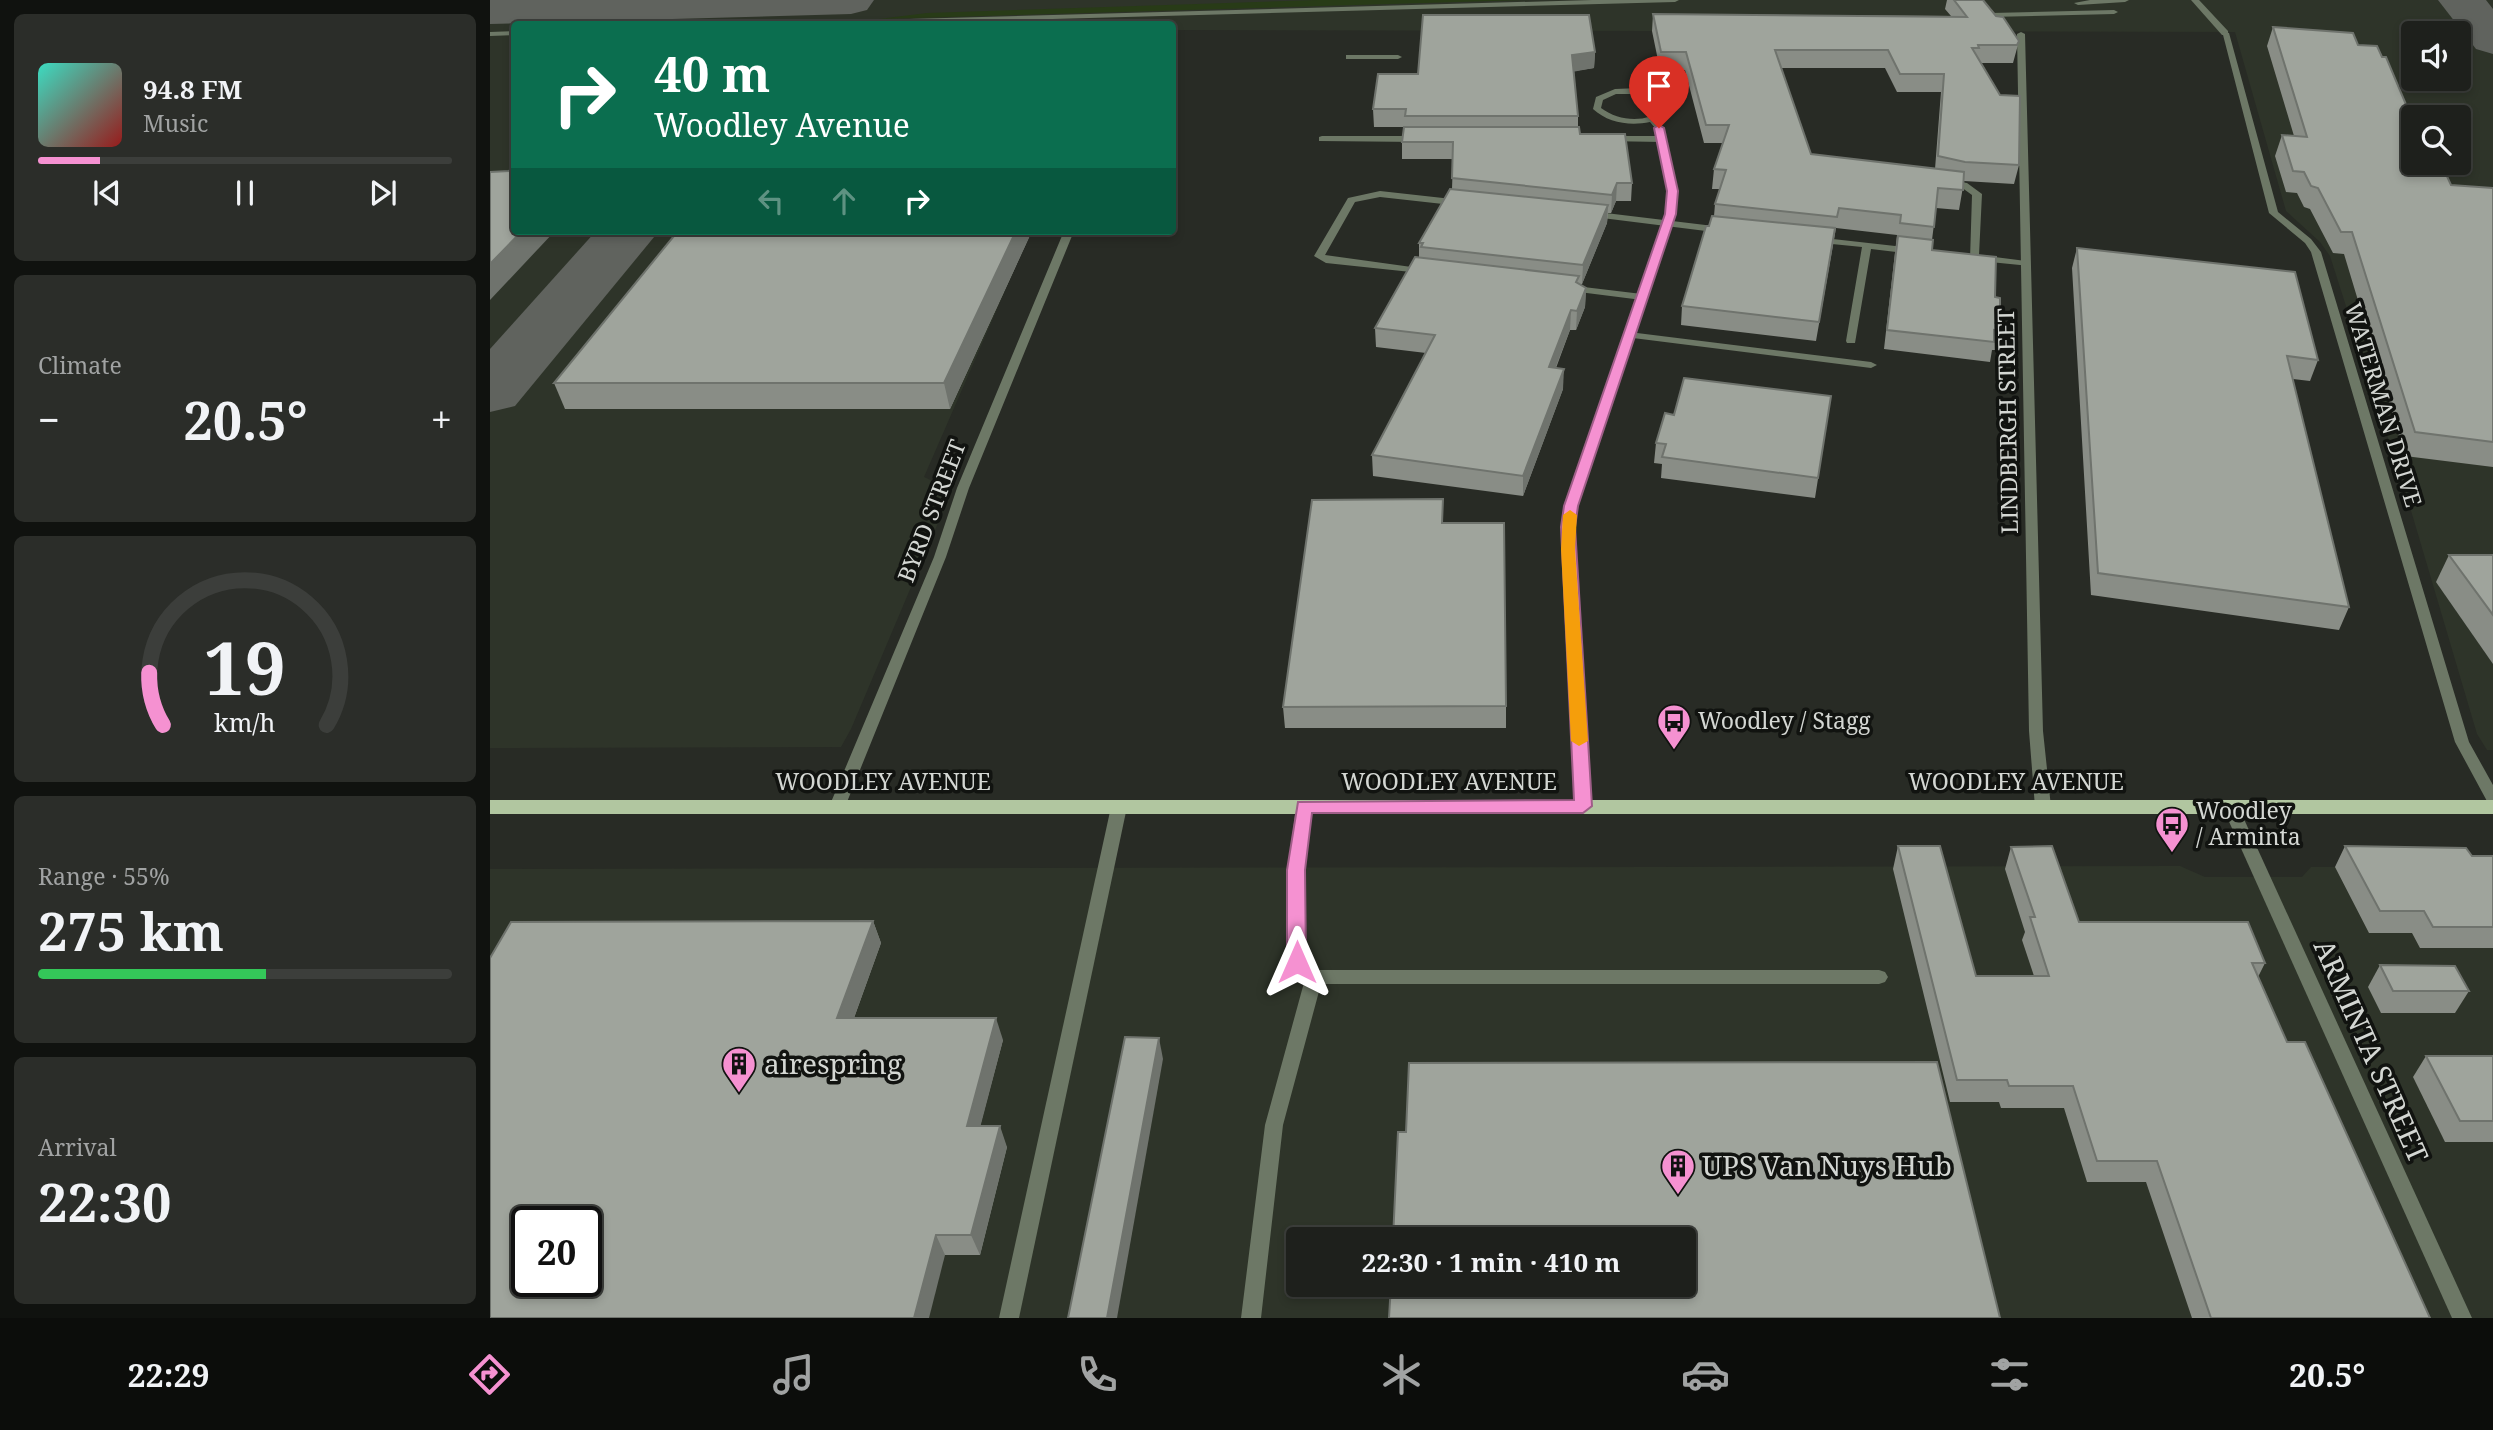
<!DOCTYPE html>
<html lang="en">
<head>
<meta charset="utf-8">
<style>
  body { margin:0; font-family:"Noto Serif",serif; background:#2b2d29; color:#f1f3f6; height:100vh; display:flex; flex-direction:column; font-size:26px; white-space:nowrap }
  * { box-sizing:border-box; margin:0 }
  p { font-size:23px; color:#a1a3a3 }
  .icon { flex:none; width:38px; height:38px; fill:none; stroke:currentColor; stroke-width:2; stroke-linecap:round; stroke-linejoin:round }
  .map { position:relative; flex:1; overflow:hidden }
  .side { display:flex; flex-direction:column; gap:14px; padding:14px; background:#10120f; width:490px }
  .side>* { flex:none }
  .top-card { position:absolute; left:21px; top:21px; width:665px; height:214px; border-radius:7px; box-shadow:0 4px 10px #0003,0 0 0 2px #3c3e3b; background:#0b6e4f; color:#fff; overflow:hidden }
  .tools { position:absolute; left:1911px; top:21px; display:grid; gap:14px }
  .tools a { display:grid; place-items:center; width:70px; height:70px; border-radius:7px; background:#1e201c; box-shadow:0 4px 10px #0003,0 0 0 2px #3c3e3b; font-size:35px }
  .speed { position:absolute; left:21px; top:1206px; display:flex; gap:14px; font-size:35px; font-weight:700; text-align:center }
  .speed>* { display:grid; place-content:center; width:91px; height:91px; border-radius:50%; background:#1e201c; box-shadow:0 4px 10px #0003,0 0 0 2px #3c3e3b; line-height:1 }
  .speed .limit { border:4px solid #111; border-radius:10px; background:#fff; color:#111 }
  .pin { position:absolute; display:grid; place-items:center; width:60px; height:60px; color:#fff; margin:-72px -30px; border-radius:50% 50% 50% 0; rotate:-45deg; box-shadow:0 0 7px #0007 }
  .pin .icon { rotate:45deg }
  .me { position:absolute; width:77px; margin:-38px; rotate:0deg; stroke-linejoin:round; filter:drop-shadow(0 0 5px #0008) }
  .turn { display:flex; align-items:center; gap:24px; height:147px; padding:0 28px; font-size:32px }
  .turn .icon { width:91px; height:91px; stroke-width:2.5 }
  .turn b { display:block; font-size:49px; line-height:60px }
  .lanes { display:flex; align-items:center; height:66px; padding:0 28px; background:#0003; justify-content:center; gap:35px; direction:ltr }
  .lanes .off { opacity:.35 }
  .big { font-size:52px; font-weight:700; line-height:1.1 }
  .side .widget { flex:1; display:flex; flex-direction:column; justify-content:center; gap:10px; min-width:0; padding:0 24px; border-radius:10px; background:#2b2d29 }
  .side .dial { align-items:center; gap:0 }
  .dial svg { height:182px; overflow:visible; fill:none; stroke:#3c3e3b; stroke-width:7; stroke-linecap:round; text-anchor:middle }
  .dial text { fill:#f1f3f6; stroke:none }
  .song { display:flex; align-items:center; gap:21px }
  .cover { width:84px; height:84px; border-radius:10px; background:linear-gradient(135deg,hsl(170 70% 55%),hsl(0 70% 35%)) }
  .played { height:7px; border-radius:4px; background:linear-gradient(90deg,#f591d1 15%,#3c3e3b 15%) }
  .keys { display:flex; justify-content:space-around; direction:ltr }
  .heat { display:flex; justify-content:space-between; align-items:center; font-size:38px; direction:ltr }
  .charge { height:10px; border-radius:5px; background:linear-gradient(90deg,#34c759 55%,#3c3e3b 0) }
  .trip { position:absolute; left:796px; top:1227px; width:410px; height:70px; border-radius:7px; background:#1e201c; box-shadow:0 4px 10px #0003,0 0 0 2px #3c3e3b; font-weight:700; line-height:70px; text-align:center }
  .tab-bar { display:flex; height:112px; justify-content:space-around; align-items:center; background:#0c0d0b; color:#a1a3a3 }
  .tab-bar .icon { width:49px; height:49px }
  .tab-bar .selected { color:#f591d1 }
  .tab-bar b { font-size:32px; color:#f1f3f6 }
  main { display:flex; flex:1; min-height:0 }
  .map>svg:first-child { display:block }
  .built { fill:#2e3429; fill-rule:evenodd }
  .green { fill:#283b17 }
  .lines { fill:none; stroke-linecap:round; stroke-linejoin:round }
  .taxiway { fill:#60635e; fill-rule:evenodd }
  .service { fill:#6d7866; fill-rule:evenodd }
  .minor { fill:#6d7866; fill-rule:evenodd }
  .primary { fill:#b1c6a0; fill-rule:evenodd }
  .wall { fill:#898d86; fill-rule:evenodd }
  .shaded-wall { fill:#6f736d }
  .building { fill:#9fa49c; stroke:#6f736d; stroke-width:2; fill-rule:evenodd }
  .route { fill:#f591d1; stroke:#9f5e88; stroke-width:2 }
  .slow { fill:#f59e0b }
  .labels { text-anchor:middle; stroke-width:7; stroke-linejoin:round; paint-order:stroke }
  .street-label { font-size:23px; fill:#d4d7d3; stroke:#111310 }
  .poi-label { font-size:23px; fill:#d4d7d3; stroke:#111310; text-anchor:start }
  .near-street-label { font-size:28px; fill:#d4d7d3; stroke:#111310 }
  .near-poi-label { font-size:28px; fill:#d4d7d3; stroke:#111310; text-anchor:start }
</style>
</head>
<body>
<main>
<section class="side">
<div class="widget">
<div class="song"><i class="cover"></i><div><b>94.8 FM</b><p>Music</p></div></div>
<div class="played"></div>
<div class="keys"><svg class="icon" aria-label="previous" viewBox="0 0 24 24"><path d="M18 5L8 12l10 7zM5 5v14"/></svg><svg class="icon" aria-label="pause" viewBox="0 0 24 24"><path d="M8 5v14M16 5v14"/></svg><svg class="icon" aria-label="next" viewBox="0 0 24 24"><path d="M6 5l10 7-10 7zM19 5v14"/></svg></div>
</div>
<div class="widget"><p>Climate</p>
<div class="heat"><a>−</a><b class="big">20.5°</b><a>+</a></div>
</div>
<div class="widget dial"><svg viewBox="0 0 100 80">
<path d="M14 69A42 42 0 1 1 86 69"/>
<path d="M14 69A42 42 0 0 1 8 46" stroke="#f591d1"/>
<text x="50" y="56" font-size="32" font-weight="700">19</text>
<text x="50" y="72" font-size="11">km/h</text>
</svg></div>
<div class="widget"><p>Range · 55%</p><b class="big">275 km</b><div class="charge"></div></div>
<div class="widget"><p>Arrival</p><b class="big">22:30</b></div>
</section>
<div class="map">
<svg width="2003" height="1318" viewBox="0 0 2003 1318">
  <rect width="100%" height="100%" fill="#282b25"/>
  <g class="built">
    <path d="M0,0h2003v750h-6l-10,-16 -70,-237 -77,-241 -10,-14 -34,-31 -51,-179 -1062,-2 -1,-6h-658v207h517l-107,246 28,13 -101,239 -10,18 -351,1zM1923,33h46v46h-46zM1923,117h46v46h-46z"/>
    <path d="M1690,866l25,11h97l9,-10h182v451h-2003v-449zM37,1222h59v59h-59zM808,1239h386v45h-386z"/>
  </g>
  <polygon class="green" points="827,0 1040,0 389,19 437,13"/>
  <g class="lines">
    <g class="taxiway">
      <polygon points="0,0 384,0 377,10 361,14 0,24"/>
      <polygon points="1948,0 1996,0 2003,9 2003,54 1986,49"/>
      <polygon points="106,231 169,231 25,406 0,412 0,349"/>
    </g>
    <g class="service">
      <polygon points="1102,0 1189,0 1185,2 376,24 306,24 310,22"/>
      <polygon points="1481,0 1489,0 1501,13 1624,10 1628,12 1624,14 1499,17"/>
      <polygon points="1600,0 1639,0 1635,2 1588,5 1584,3"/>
      <polygon points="1701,0 1709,0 1738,31 1738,35 1732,35"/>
      <polygon points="24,31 24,35 0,36 0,32"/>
      <polygon points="859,55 908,55 912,57 908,59 856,59 856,55"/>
      <polygon points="832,136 929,136 933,139 929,142 829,141 829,137"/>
      <polygon points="1117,136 1172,136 1176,139 1172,142 1114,141 1113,139"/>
      <polygon points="1454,179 1477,183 1492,194 1489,255 1536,261 1540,262 1540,266 1480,260 1482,195 1471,187 1451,184 1449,182"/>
      <polygon points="890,191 971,200 976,203 971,206 890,197 865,202 835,255 936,269 940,270 940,274 836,263 824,256 858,198"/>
      <polygon points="1099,211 1232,227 1237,230 1232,233 1096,216 1094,214"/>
      <polygon points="1325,237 1423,248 1428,251 1423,254 1381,249 1365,343 1357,343 1356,341 1372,247 1322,242 1320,240"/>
      <polygon points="1077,285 1152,294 1157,297 1152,300 1073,290 1073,286"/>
      <polygon points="1139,332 1381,362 1387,365 1381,368 1135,337 1135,333"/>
      <polygon points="629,801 634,803 637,807 529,1318 509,1318 621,807 624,803"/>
      <polygon points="814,801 819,803 822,807 814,870 815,959 828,970 1389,970 1395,972 1398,977 1395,982 1389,984 831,984 793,1125 771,1318 751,1318 775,1125 815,979 799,962 798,870 806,807 809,803"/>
    </g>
    <g class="minor">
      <polygon points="1732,31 1739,33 1788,212 1821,239 1831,252 1979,742 2003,785 2003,805 1998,803 1965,742 1821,252 1815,243 1779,213"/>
      <polygon points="1531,32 1535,34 1553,731 1561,807 1558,811 1548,811 1545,807 1539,731 1527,34"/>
      <path d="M1149,88l32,12 3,10 -16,10 5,8 14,63 -2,23 -98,293 -3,21 17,278 -3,4h-10l-3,-4 -13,-278 3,-21 100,-293 2,-23 -12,-63 -5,-6c-20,4 -42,1 -57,-13l3,-12 19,-8zM1126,94h22l25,8 2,7c-19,14 -45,13 -64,-1l2,-8z"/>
      <polygon points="574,231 584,231 479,488 456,557 355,807 352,811 342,811 339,807 444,557 467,488"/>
      <polygon points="1740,800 1745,802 1748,806 1982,1318 1962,1318 1732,806 1735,802"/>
    </g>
    <rect class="primary" x="0" y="800" width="2003" height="14"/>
  </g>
  <g class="wall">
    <path d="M1457,0h36l36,41 -6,22h-32l38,102 -5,19 -50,-3 -5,29 -23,-2 -4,32v10l63,47 5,34 -5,19h-3l-2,12 -106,-13 13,-114 -61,-7 -20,113 -135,-16 1,-19 27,-80 5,-10 1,-12 5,-15h-8l2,-20 9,-26h-19l-19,-73h-25l-8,-39 1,-17 298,2 -6,-7zM1291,68h104l12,24h44l-6,77 -124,-15z"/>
    <polygon points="1783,27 1868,45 1892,57 1917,107 1961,185 2003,188 2003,467 1915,456 1854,254 1843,253 1820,209 1814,207 1807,193 1796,192 1785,156 1792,135 1804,136 1777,46"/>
    <polygon points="1105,52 1104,68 1084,71 1088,116 1088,127 1090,134 1142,183 1141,201 1126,201 1121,213 1118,213 1117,223 1092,284 1090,284 1096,288 1095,307 1086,330 1080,330 1066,368 1073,389 1033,496 883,476 882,455 936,353 886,347 885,328 929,258 929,243 962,189 963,159 912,159 912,142 914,127 884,127 883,109"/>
    <polygon points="188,231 542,231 460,409 75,409 64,383"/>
    <polygon points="1587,248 1828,360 1820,381 1803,379 1859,607 1849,630 1601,595 1582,268"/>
    <polygon points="1341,396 1325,498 1171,478 1172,464 1164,463 1166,443 1184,415"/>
    <polygon points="954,523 1016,706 1016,728 795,728 793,707"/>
    <polygon points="1959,555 2003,555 2003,664 1946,582"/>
    <polygon points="1408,846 1486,976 1544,976 1532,940 1535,932 1515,869 1521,847 1589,922 1775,963 1768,977 1797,1042 1940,1318 1702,1318 1656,1182 1597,1182 1574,1108 1511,1108 1509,1102 1460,1102 1403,869"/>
    <polygon points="1855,846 1982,856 2003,856 2003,948 1930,948 1922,933 1879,933 1845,867"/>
    <polygon points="383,921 391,943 364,1018 513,1040 490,1126 517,1147 490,1255 455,1255 0,1318"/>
    <polygon points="1890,965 1979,991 1965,1013 1891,1013 1878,987"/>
    <polygon points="1936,1056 2003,1056 2003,1142 1955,1142 1923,1077"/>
  </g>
  <g class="shaded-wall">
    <polygon points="1105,52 1104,68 1082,72 1082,55"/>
    <polygon points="1127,183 1126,201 1121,213 1122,195"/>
    <polygon points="1118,205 1117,223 1092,284 1093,265"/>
    <polygon points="32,231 65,231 0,300 0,264"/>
    <polygon points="526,231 542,231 460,409 454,383"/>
    <polygon points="1096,288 1095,307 1086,330 1087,311"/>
    <polygon points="1081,310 1080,330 1058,387 1059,367"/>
    <polygon points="1074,369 1073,389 1033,496 1033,476"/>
    <polygon points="383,921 391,943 356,1040 347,1018"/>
    <polygon points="506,1018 513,1040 485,1147 477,1126"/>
    <polygon points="669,1038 673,1059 627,1318 617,1318"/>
    <polygon points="510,1126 517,1147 490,1255 481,1235"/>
    <polygon points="446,1235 455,1255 439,1318 424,1318"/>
  </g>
  <g class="building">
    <polygon points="1464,0 1493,0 1506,16 1513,17 1529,41 1527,45 1488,45 1489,48 1482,48 1510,95 1530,96 1529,165 1475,162 1448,156 1454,74 1410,74 1398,50 1285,50 1321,154 1474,172 1473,190 1448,188 1444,227 1410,223 1411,215 1349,208 1347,217 1225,204 1236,170 1224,169 1239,125 1216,125 1196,52 1171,52 1163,14 1477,17"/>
    <polygon points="933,15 1099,15 1105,52 1082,55 1088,116 915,116 916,109 883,109 888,74 928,74"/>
    <polygon points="1783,27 1863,33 1868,45 1887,46 1892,57 1896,57 1917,107 1925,107 1929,117 1923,117 1923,163 1951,163 1961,185 2003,188 2003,442 1925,432 1862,232 1851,232 1828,188 1821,186 1814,172 1803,171 1792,135 1817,137"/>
    <polygon points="914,127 1089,127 1090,134 1135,134 1142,183 1127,183 1122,195 962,178 963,142 912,142"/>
    <polygon points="24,166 24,231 32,231 0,264 0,172 19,171"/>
    <polygon points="960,189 1118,205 1093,265 931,247 933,243 929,243"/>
    <polygon points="1222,216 1345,228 1329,322 1192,306 1216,226 1219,226"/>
    <polygon points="188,231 526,231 454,383 64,383"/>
    <polygon points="1408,236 1443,240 1442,250 1506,257 1505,297 1510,298 1510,331 1504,330 1504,342 1397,330"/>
    <polygon points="1587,248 1805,272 1828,360 1797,356 1859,607 1608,573"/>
    <polygon points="925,257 1089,276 1086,282 1096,288 1087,311 1081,310 1059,367 1074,369 1033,476 882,455 945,335 885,328"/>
    <polygon points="1194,378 1341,396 1328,478 1172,457 1176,444 1166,443 1175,413 1184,415"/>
    <polygon points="953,499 952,523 1014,523 1016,706 793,707 822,500"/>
    <polygon points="1959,555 2003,555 2003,615"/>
    <polygon points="1408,846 1450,846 1486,976 1559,976 1540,917 1545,917 1521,847 1562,846 1589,922 1758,922 1775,963 1762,963 1797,1042 1815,1042 1940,1318 1721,1318 1667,1161 1607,1161 1583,1086 1519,1086 1517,1080 1467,1080"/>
    <polygon points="1855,846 1976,848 1982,856 2003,856 2003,927 1943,927 1934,911 1890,911"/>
    <path d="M383,921l-36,97h159l-29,108h33l-29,109h-35l-22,83h-424v-360l21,-36zM37,1222h59v59h-59z"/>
    <polygon points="1890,965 1965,966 1979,991 1903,991"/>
    <polygon points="635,1037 669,1038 617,1318 578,1318"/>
    <polygon points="1936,1056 2003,1056 2003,1121 1970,1121"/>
    <polygon points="1447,1062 1510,1318 899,1318 901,1284 1194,1284 1194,1239 903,1239 908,1132 916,1132 919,1063"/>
  </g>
  <polygon class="route" points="1169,125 1174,128 1188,191 1186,214 1088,506 1085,527 1102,806 1093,813 822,813 815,870 816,962 814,967 800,967 797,962 797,870 808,802 1084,800 1071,527 1074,506 1175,214 1177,191 1164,128"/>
  <polygon class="slow" points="1080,510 1087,515 1085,549 1098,741 1089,746 1081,741 1071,549 1073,515"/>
  <defs>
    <g id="bus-pin" transform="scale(1.75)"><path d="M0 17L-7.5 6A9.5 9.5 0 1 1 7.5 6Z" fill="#f591d1" stroke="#111310"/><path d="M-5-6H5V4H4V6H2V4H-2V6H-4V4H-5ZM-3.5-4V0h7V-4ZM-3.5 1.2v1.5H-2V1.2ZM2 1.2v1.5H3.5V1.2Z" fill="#111"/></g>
    <g id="building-pin" transform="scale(1.75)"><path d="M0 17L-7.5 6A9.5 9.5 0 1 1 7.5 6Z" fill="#f591d1" stroke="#111310"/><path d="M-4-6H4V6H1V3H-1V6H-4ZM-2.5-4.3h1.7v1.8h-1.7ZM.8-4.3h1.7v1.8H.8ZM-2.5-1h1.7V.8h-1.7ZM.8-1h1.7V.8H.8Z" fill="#111"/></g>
  </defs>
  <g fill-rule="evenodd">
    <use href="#bus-pin" x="1184" y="721"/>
    <use href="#bus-pin" x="1682" y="824"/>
    <use href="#building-pin" x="249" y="1064"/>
    <use href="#building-pin" x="1188" y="1166"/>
  </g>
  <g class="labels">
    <g class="street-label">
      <text transform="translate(1893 405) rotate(73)" y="8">WATERMAN DRIVE</text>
      <text transform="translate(1518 421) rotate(-91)" y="8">LINDBERGH STREET</text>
      <text transform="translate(442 511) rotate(-69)" y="8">BYRD STREET</text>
      <text x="393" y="790">WOODLEY AVENUE</text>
      <text x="959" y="790">WOODLEY AVENUE</text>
      <text x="1526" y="790">WOODLEY AVENUE</text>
    </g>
    <g class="poi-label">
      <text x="1208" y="729">Woodley / Stagg</text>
      <text x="1706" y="819">Woodley<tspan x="1706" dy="26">/ Arminta</tspan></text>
    </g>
    <g class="near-street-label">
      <text transform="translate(1881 1051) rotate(66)" y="10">ARMINTA STREET</text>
    </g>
    <g class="near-poi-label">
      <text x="274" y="1074">airespring</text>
      <text x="1212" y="1176">UPS Van Nuys Hub</text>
    </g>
  </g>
</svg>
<div class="tools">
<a><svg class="icon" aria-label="sound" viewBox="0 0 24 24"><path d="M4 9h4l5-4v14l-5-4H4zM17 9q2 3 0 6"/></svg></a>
<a><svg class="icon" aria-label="search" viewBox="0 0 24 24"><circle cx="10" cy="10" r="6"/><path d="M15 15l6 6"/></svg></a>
</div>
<div class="speed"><div class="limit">20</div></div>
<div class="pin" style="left:1169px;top:128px;background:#d93025"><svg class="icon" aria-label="arrive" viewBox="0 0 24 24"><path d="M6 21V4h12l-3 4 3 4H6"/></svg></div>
<svg class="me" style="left:807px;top:962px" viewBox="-20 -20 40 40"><path d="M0-17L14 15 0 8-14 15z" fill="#f591d1" stroke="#fff" stroke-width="4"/></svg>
<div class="trip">22:30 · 1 min · 410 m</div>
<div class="top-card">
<div class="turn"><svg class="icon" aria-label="right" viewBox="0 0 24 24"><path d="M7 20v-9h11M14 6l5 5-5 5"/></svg><div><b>40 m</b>Woodley Avenue</div></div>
<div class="lanes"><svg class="icon off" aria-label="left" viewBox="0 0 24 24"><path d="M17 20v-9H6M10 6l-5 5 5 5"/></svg><svg class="icon off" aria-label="ahead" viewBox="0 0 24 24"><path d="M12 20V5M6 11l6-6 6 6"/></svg><svg class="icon" aria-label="right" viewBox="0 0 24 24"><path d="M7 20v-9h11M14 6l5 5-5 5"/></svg></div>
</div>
</div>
</main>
<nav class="tab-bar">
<b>22:29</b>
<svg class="icon selected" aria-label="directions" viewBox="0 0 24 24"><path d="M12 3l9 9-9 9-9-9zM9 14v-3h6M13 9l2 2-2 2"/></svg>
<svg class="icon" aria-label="music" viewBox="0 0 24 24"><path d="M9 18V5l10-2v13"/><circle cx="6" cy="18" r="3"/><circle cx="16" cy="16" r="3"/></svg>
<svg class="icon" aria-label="phone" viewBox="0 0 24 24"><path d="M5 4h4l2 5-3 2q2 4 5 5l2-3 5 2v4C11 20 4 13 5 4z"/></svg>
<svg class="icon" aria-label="climate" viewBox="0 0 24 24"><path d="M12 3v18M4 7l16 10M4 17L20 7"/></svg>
<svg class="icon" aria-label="car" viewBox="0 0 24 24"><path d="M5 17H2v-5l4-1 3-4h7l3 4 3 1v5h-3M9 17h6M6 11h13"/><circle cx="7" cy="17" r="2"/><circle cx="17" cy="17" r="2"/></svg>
<svg class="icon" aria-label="filters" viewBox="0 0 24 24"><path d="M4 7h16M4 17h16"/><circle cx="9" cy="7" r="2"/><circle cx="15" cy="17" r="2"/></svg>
<b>20.5°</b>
</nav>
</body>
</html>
